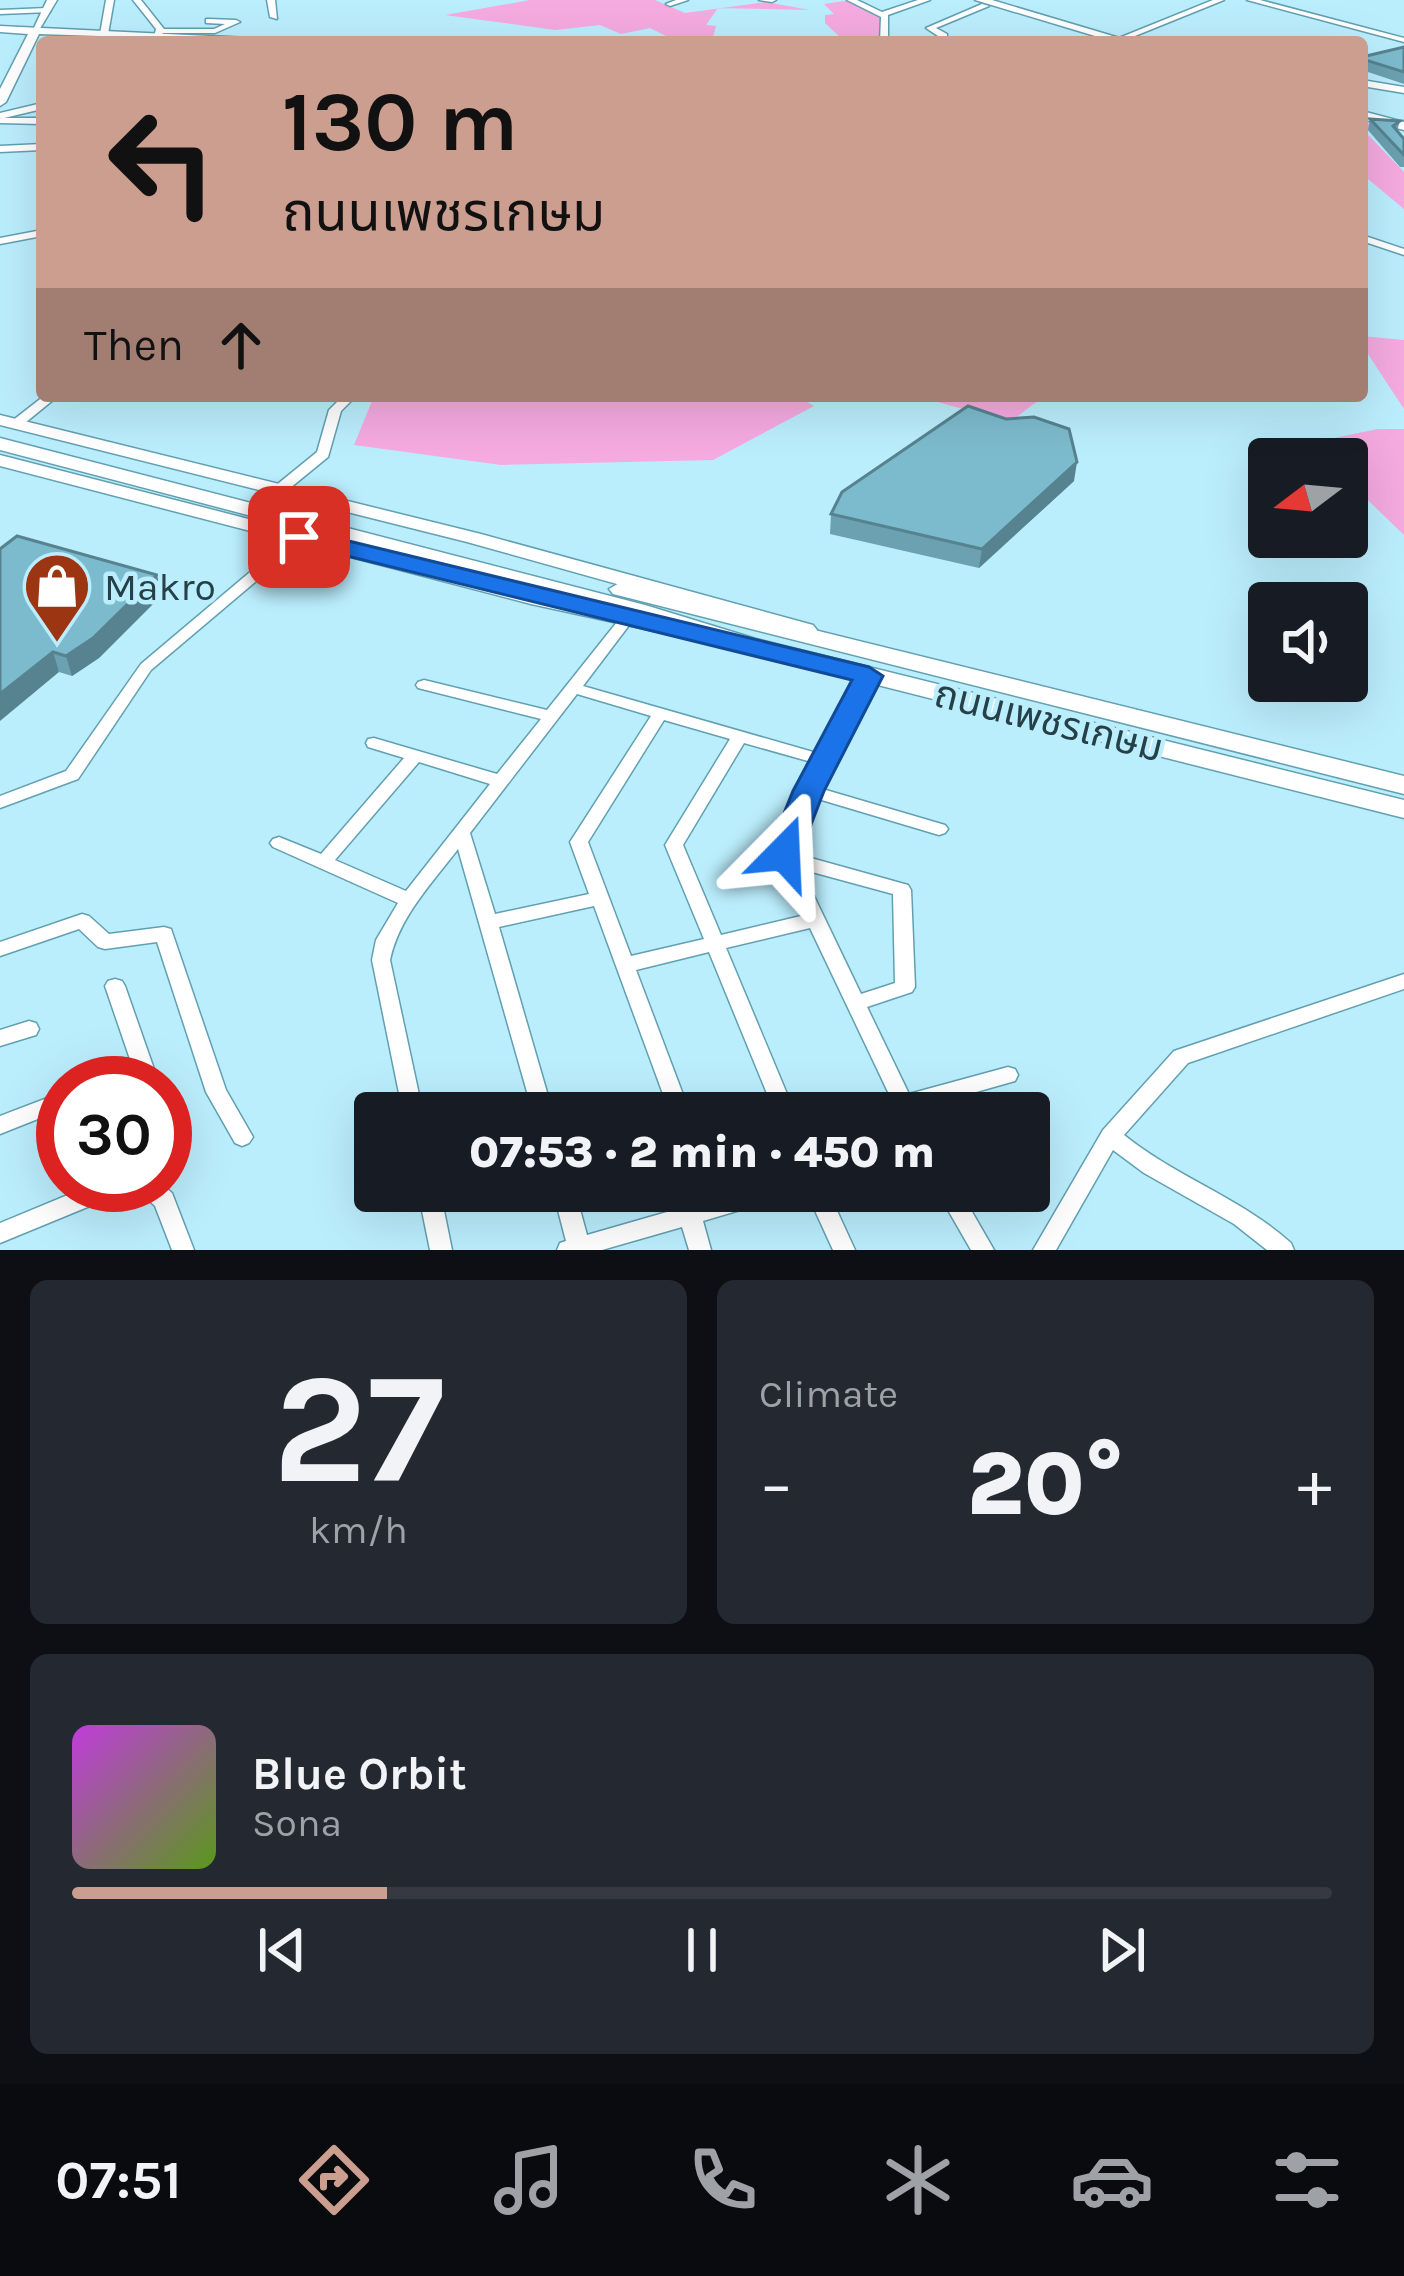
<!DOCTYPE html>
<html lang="en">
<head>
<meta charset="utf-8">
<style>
  body { margin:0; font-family:Karla,"Noto Sans Thai",sans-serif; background:#242831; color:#f1f3f6; height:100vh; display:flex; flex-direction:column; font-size:45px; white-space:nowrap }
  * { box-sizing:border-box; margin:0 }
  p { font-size:39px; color:#9ea1a6 }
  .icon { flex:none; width:66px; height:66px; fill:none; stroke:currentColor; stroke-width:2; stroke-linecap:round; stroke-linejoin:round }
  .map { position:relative; height:1250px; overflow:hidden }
  .details { display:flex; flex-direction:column; gap:30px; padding:30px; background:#0d0f14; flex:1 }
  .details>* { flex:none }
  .banner { position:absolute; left:36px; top:36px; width:1332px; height:366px; border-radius:12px; box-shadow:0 12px 48px #0002; background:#cb9e8f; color:#111; overflow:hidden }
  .needle { width:78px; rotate:254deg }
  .fabs { position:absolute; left:1248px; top:438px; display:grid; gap:24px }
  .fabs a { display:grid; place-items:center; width:120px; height:120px; border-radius:12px; background:#171b24; box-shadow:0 12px 48px #0002; font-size:60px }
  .speed { position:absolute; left:36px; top:1056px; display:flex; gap:24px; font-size:60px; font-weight:700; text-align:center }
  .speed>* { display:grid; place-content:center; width:156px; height:156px; border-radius:50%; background:#171b24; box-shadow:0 12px 48px #0002; line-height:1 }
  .speed .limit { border:18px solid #d22; background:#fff; color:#111 }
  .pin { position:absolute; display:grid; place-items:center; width:102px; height:102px; color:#fff; margin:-51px; border-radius:24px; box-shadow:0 6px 18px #0006 }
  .me { position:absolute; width:132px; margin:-66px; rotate:21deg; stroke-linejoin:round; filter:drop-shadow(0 0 9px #0008) }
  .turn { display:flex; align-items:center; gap:42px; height:252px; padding:0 48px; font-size:54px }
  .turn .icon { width:156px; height:156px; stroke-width:2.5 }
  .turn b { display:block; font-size:84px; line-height:102px }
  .then { display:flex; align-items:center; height:114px; padding:0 48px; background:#0003; gap:24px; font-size:45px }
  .big { font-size:90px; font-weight:800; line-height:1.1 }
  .details .card { flex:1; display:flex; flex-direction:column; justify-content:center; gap:18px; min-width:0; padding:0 42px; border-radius:18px; background:#242831 }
  .details .dial { align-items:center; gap:0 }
  .dial b { font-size:156px; line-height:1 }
  .song { display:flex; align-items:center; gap:36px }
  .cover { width:144px; height:144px; border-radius:18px; background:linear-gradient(135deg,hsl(290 70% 55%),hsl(90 70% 35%)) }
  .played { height:12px; border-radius:6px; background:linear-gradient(90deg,#cb9e8f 25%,#363941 25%) }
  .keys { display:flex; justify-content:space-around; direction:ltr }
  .heat { display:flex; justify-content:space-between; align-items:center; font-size:66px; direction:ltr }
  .details .tiles { flex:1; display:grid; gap:30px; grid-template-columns:1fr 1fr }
  .card:last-child { grid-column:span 2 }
  .trip { position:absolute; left:354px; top:1092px; width:696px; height:120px; border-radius:12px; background:#171b24; box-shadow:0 12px 48px #0002; font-weight:800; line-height:120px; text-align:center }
  .dock { display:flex; height:192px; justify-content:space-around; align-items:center; background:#090b0e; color:#9ea1a6 }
  .dock .icon { width:84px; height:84px }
  .dock .on { color:#cb9e8f }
  .dock b { font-size:54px; color:#f1f3f6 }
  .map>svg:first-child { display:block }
  .green { fill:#f5aae0 }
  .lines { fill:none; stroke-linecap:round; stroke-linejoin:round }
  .minor-casing { stroke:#61a0b1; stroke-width:3 }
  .tertiary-casing { stroke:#61a0b1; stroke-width:3 }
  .secondary-casing { stroke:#61a0b1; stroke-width:3 }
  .trunk-casing { stroke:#61a0b1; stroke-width:3 }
  .minor { fill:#fff; fill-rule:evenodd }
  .tertiary { fill:#fff; fill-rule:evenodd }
  .secondary { fill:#fff; fill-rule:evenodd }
  .trunk { fill:#fff; fill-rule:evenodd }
  .wall { fill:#6ba1b0 }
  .shaded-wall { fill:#578390 }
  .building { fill:#7cbbcd; stroke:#578390; stroke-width:3 }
  .route { fill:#1a73e8; stroke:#114b97; stroke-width:3 }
  .labels { text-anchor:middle; stroke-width:9; stroke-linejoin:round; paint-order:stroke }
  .poi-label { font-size:39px; fill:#264048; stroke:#bbeefd; text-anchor:start }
  .street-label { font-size:39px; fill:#264048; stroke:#bbeefd }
</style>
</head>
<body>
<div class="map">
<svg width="1404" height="1250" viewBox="0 0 1404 1250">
  <rect width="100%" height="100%" fill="#bbeefd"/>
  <g class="green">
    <polygon points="530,0 655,0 685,13 766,2 810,10 718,8 706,25 716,26 713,37 676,41 650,28 621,34 600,25 555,30 445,15"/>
    <polygon points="851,0 883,14 883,36 841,38 825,23 825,15 834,14 824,4"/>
    <polygon points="1362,122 1374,125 1366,133 1404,172 1404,209 1362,174"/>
    <polygon points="1362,336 1404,340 1404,409 1362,345"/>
    <polygon points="374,396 797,396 814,406 713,460 501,465 354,445"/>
    <polygon points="916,396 1044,396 1010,422"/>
    <polygon points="1378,429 1404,429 1404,535 1347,480 1347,459 1325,459 1309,443"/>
  </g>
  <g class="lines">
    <g class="minor-casing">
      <g id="minor">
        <polygon points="106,0 114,0 108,34 104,36 100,34"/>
        <polygon points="133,0 141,0 164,29 214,29 225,24 206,23 206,19 209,19 236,20 240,22 215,33 163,33 158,38 154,36 156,29"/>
        <polygon points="267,0 275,0 277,19 270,17"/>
        <polygon points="676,0 688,0 670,6 666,4"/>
        <polygon points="759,0 776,0 772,2"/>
        <polygon points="847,0 857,0 882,12 918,0 930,0 888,15 888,42 880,42 881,17"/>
        <polygon points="1213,0 1224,0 1120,42 1109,42"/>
        <polygon points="1247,0 1260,0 1404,38 1404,42"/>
        <polygon points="982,4 989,6 936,28 947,34 947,38 941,38 926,28"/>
        <polygon points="47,8 50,12 0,14 0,10"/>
        <polygon points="1362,80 1404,87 1404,93 1362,86"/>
        <polygon points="42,103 42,109 0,119 0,113"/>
        <polygon points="3,118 42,118 42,124 0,123 0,119"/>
        <polygon points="42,144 42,150 0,152 0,146"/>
        <polygon points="42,230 42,236 0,244 0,238"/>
        <polygon points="1362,235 1404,249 1404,255 1362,241"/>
        <polygon points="44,396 58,396 20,427 12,427 12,421"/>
        <polygon points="343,396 356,396 341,411 328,457 284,493 274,493 272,490 274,487 317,452 329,410"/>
        <polygon points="300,533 305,534 307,537 305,540 151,670 78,779 0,808 0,796 66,771 141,664 295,534"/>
        <path d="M626,616l7,4 -50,66 237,68 43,-82h12l2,3 -58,113 126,37 3,4 -3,4 -6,2 -124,-37 -22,55 115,32 3,5 4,97 -3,5 -45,15 42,87 99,-27 7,2 3,6 -3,6 -99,28 2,4h-20l-88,-185 -84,20 69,165h-20l-66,-161 -73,18 54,143h-20l-76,-207 -95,21 54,186h-20l-75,-264c-26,34 -59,68 -68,111l33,153h-20l-31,-153 4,-20 22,-37 -125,-56 -3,-4 3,-4 6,-2 42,17 83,-96 -36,-11 -2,-4 2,-4 6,-1 123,36 44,-55 -123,-31 -2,-3 2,-3 6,-2 123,30 74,-93zM577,694l74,22 -81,126 19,52 -94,20 -25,-81zM664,720l66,19 -65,106 39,94 -73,17 -43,-114zM744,743l71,20 -14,28 -26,62 30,62 -84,20 -38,-90zM419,762l71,22 -84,107 -71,-31zM801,869l92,25 2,89 -34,11z"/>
        <polygon points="82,914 89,916 109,934 164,927 171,929 226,1090 253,1137 249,1143 242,1146 235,1143 206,1092 157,942 105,949 98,947 79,929 0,956 0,942"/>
        <path d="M1404,974v15l-216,74 -64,72c52,42 117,63 167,108l3,7h-27l-33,-26 -90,-51 -31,-23 -57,100h-23l70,-120 71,-79z"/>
        <polygon points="115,979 122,981 125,986 154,1069 151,1075 130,1083 97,1083 100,1077 132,1065 105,986 108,981"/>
        <polygon points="29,1021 36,1023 39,1029 36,1035 0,1046 0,1030"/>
        <polygon points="63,1092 63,1109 0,1134 0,1116"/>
        <polygon points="92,1185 127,1185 124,1192 0,1243 0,1223"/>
        <polygon points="137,1185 163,1185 172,1193 194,1250 172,1250 155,1206 140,1192"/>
        <polygon points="418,1191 440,1191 452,1250 430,1250"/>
        <polygon points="553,1191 575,1191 587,1235 740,1191 784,1191 781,1198 703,1221 711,1250 689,1250 682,1227 602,1250 557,1250 560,1243 566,1241"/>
        <polygon points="806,1191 828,1191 855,1250 833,1250"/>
        <polygon points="937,1191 960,1191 994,1250 971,1250"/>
      </g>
    </g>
    <g class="tertiary-casing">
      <polygon id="tertiary" points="47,0 57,0 38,32 32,32"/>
    </g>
    <g class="secondary-casing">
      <g id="secondary">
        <polygon points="975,0 992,0 1133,42 1115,42"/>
        <polygon points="0,26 273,39 279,42 39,34 6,102 0,106 0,89 28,34 0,32"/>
        <polygon points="1362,111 1404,122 1404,130 1362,119"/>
        <polygon points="0,415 481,534 813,625 817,630 813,635 799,635 467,542 0,425"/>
        <polygon points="0,455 540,594 707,630 711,635 700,641 531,604 0,466"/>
      </g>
    </g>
    <g class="trunk-casing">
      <g id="trunk">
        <polygon points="0,438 645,605 756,639 1404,800 1404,818 739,650 629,615 0,450"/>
        <polygon points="621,582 1404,776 1404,794 613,594 609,589"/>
      </g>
    </g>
    <use href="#minor" class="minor"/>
    <use href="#tertiary" class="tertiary"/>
    <use href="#secondary" class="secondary"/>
    <use href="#trunk" class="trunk"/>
  </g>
  <g class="wall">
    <polygon points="1404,47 1404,84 1362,70 1362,57"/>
    <polygon points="1370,119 1400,121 1397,131 1404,139 1404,167 1400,167 1368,130"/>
    <polygon points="1006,419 1074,481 979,568 830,534 831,514"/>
    <polygon points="0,549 162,595 99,658 72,676 59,672"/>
  </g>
  <g class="shaded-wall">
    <polygon points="1077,462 1074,481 979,568 982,549"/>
    <polygon points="157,575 162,595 99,658 72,676 66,656"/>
    <polygon points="53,652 59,672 0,721 0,694"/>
  </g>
  <g class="building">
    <polygon points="1404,47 1404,72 1362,59 1362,57"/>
    <polygon points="1370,119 1400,121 1393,126 1404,139 1404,155"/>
    <polygon points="968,406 1006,419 1034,417 1069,429 1077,462 982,549 831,514 842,492"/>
    <polygon points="17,536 157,575 93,638 66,656 53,652 0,694 0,549"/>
  </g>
  <polygon class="route" points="299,529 869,667 883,676 824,791 800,853 784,864 768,853 793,791 852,680 290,542 287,537"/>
  <defs>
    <g id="shop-pin" transform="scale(3.45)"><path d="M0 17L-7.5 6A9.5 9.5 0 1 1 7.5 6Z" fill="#9c3512" stroke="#bbeefd"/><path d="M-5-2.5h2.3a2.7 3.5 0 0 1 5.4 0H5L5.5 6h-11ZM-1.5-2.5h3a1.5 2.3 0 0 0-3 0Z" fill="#fff"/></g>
  </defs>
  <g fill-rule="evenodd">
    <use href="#shop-pin" x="57" y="586"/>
  </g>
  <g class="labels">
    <g class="poi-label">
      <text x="104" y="600">Makro</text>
    </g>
    <g class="street-label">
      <text transform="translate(1049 720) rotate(14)" y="14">ถนนเพชรเกษม</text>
    </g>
  </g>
</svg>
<div class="fabs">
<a><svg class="needle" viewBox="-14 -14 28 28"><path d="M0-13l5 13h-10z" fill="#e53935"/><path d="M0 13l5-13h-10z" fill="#9ea1a6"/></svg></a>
<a><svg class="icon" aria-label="sound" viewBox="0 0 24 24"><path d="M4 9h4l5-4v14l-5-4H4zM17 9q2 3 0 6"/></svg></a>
</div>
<div class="speed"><div class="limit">30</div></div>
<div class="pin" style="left:299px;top:537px;background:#d93025"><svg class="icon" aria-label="arrive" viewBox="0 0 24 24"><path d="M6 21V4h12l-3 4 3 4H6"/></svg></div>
<svg class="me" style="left:784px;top:853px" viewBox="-20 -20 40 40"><path d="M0-17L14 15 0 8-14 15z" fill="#1a73e8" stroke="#fff" stroke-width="4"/></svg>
<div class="trip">07:53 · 2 min · 450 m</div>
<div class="banner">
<div class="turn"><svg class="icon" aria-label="left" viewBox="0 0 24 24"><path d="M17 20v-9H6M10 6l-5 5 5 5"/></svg><div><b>130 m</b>ถนนเพชรเกษม</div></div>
<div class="then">Then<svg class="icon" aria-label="ahead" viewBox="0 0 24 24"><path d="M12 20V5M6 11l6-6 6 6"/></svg></div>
</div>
</div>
<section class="details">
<div class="tiles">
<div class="card dial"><b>27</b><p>km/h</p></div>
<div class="card"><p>Climate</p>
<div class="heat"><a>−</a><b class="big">20°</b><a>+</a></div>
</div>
<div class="card">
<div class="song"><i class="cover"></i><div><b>Blue Orbit</b><p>Sona</p></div></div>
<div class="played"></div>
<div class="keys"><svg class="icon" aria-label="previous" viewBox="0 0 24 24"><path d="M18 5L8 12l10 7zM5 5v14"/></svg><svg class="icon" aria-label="pause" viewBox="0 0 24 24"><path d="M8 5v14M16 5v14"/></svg><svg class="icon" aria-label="next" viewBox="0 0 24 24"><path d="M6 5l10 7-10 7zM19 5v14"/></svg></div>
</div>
</div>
</section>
<nav class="dock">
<b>07:51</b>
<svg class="icon on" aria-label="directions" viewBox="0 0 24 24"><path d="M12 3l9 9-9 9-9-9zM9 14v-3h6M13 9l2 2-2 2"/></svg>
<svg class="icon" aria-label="music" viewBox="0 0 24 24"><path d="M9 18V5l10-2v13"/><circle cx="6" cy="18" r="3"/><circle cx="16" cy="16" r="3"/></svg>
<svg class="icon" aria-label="phone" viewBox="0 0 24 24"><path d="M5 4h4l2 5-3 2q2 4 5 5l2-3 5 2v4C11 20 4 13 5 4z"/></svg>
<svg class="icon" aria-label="climate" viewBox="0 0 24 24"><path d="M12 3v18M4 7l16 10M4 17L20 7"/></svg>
<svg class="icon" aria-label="car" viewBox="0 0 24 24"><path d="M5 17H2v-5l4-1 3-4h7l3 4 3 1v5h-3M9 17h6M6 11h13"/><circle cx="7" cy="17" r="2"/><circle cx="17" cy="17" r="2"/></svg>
<svg class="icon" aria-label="filters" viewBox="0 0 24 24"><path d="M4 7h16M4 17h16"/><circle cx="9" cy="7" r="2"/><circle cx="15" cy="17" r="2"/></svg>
</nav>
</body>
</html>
